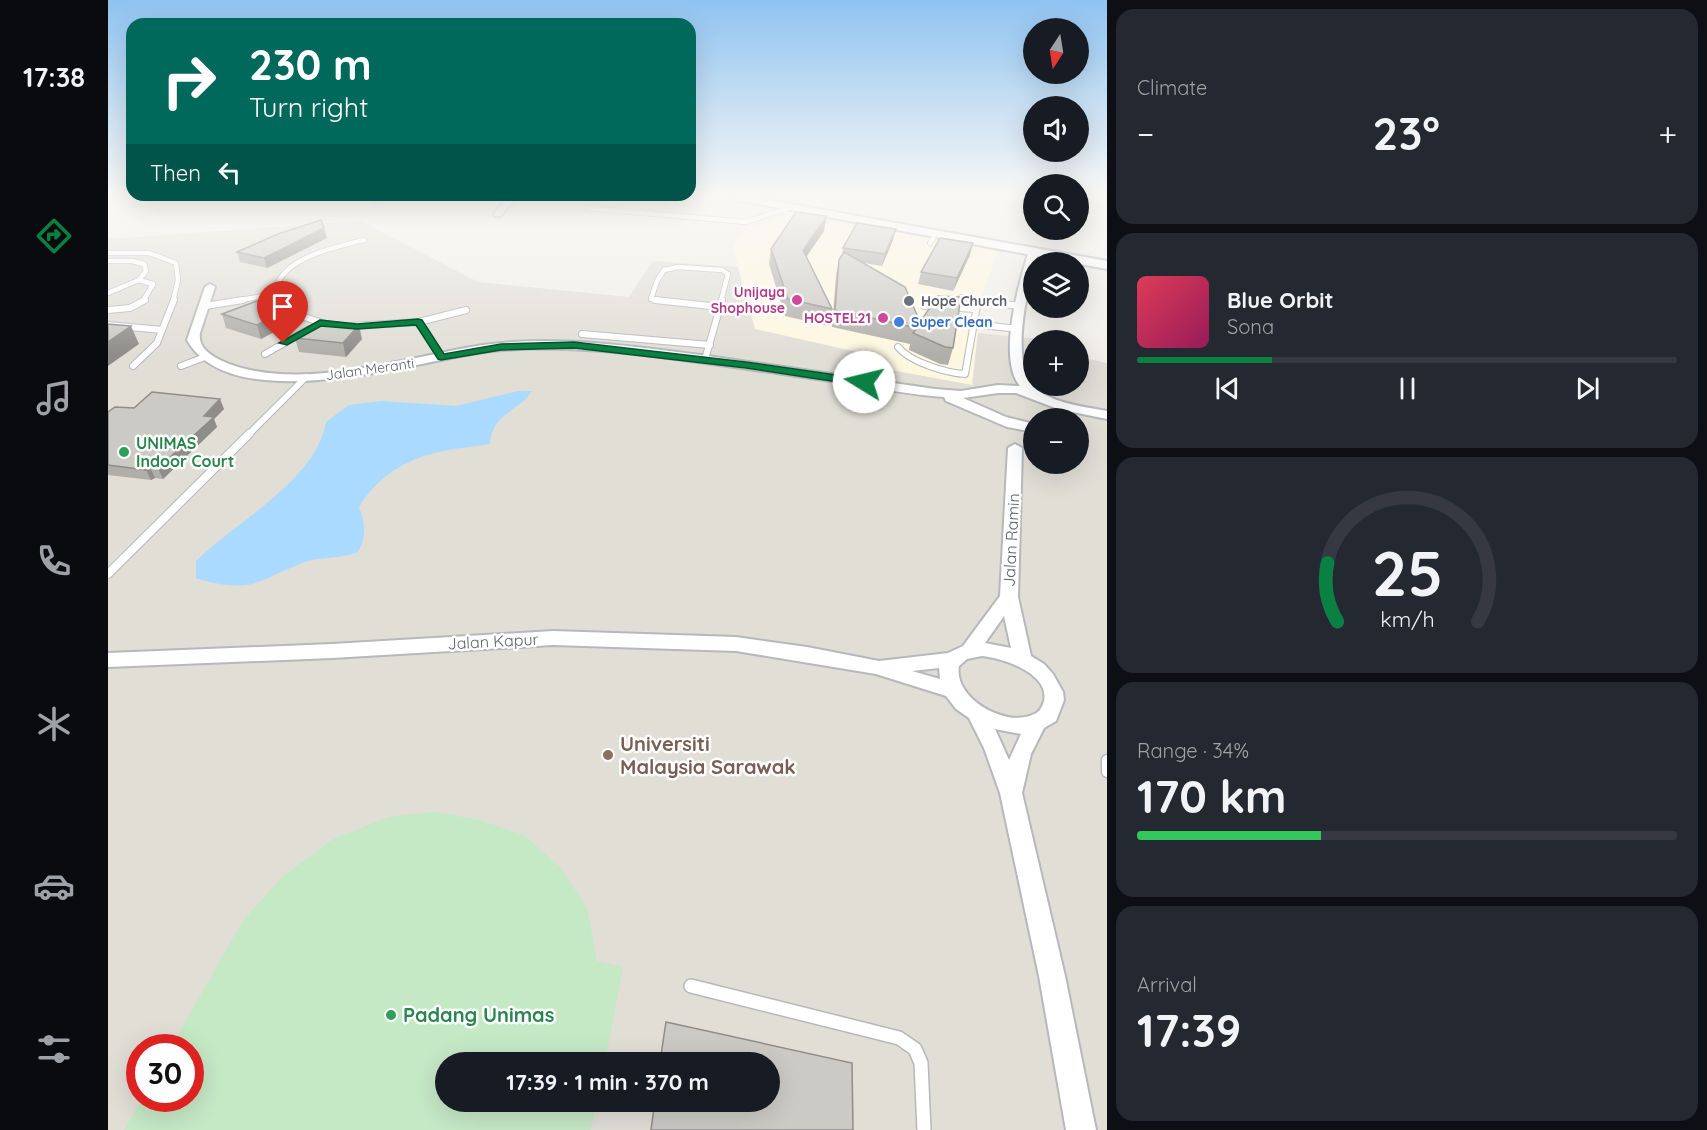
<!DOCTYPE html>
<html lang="en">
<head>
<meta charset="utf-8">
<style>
  body { margin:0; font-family:Quicksand,sans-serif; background:#242831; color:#f1f3f6; height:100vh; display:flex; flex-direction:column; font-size:22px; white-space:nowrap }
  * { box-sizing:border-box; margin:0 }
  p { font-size:20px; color:#9ea1a6 }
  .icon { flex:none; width:33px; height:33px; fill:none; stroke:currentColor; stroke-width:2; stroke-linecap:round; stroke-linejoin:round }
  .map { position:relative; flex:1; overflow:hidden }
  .side { display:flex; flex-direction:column; gap:9px; padding:9px; background:#0d0f14; width:600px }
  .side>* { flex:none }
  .banner { position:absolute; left:18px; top:18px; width:570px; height:183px; border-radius:18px; box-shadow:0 6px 24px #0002; background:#00695c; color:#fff; overflow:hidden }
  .needle { width:39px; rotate:192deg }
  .tools { position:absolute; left:915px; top:18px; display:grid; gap:12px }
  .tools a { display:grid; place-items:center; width:66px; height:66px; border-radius:50%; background:#171b24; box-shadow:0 6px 24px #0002; font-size:30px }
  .speed { position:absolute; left:18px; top:1034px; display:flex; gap:12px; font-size:30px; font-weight:700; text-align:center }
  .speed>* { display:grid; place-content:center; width:78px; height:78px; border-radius:50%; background:#171b24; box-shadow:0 6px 24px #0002; line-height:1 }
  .speed .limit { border:9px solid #d22; background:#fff; color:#111 }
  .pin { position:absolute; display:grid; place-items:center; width:51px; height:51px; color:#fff; margin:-62px -26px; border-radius:50% 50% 50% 0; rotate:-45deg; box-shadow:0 0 6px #0007 }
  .pin .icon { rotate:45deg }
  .me { position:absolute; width:66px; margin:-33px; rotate:279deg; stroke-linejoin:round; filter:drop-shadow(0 0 4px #0008) }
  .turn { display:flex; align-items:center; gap:21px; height:126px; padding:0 24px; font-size:27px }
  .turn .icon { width:78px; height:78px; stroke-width:2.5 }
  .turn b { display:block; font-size:42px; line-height:51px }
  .then { display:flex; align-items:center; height:57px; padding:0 24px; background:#0003; gap:12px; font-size:22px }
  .big { font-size:45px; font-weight:800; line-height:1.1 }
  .side .card { flex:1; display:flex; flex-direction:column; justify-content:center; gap:9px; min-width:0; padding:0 21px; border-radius:18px; background:#242831 }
  .side .dial { align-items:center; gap:0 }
  .dial svg { height:156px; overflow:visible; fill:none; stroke:#363941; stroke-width:7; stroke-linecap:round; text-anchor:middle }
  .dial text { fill:#f1f3f6; stroke:none }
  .song { display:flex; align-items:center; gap:18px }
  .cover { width:72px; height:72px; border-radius:9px; background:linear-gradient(135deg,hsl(350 70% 55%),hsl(330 70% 35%)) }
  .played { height:6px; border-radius:3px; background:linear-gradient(90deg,#0b8043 25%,#363941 25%) }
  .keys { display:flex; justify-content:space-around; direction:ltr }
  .heat { display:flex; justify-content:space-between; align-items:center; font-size:33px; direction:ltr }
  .charge { height:9px; border-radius:4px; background:linear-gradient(90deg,#34c759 34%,#363941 0) }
  .trip { position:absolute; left:327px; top:1052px; width:345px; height:60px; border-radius:30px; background:#171b24; box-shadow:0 6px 24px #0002; font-weight:800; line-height:60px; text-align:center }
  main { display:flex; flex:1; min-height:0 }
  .menu { display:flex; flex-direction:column; width:108px; justify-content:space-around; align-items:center; background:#090b0e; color:#9ea1a6 }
  .menu .icon { width:42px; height:42px }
  .menu .current { color:#0b8043 }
  .menu b { font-size:27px; color:#f1f3f6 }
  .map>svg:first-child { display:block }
  .commercial { fill:#fef7e0 }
  .education { fill:#e1ded6; fill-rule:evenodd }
  .green { fill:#c5e8c5 }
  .water { fill:#aadaff }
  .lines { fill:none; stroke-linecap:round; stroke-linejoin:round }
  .lane-far4-casing { stroke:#b5b8bc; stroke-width:6 }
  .lane-far3-casing { stroke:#b5b8bc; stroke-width:8 }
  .lane-far2-casing { stroke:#b5b8bc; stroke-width:10 }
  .lane-far1-casing { stroke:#b5b8bc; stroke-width:13 }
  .lane-casing { stroke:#b5b8bc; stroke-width:16 }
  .street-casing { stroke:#b5b8bc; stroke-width:4 }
  .secondary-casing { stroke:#b6babf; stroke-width:4 }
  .lane-far4 { stroke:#fff; stroke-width:4.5 }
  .lane-far3 { stroke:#fff; stroke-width:6 }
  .lane-far2 { stroke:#fff; stroke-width:8 }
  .lane-far1 { stroke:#fff; stroke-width:10 }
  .lane { stroke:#fff; stroke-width:13 }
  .street { fill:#fff; fill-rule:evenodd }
  .secondary { fill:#fff; fill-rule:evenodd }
  .wall { fill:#afaea9 }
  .shaded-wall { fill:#8f8d8a }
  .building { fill:#cccac5; stroke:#8f8d8a; stroke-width:1.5 }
  .route { fill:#0b8043; stroke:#07532c; stroke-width:1.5 }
  .hotel-dot { fill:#d1479c; stroke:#fff; stroke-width:2 }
  .worship-dot { fill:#6b7280; stroke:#fff; stroke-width:2 }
  .shop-dot { fill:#3f7fe0; stroke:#fff; stroke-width:2 }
  .leisure-dot { fill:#2e9e5b; stroke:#fff; stroke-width:2 }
  .education-dot { fill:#8d6e63; stroke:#fff; stroke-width:2 }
  .labels { text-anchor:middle; stroke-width:5; stroke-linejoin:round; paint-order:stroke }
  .far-hotel-label { font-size:14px; font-weight:bold; fill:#b23c85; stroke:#fff; text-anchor:end }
  .far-worship-label { font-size:14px; font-weight:bold; fill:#5b616d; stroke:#fff; text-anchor:start }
  .far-shop-label { font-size:14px; font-weight:bold; fill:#366cbe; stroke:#fff; text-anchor:start }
  .far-street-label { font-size:14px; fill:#5f6368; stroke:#fff }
  .leisure-label { font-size:16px; font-weight:bold; fill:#27864d; stroke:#fff; text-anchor:start }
  .street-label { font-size:16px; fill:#5f6368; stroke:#fff }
  .near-education-label { font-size:20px; font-weight:bold; fill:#785e54; stroke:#fff; text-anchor:start }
  .near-leisure-label { font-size:20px; font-weight:bold; fill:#27864d; stroke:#fff; text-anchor:start }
</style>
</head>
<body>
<main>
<nav class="menu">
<b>17:38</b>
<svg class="icon current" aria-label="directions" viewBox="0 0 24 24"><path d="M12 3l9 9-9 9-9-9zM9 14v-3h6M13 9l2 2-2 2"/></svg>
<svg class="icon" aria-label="music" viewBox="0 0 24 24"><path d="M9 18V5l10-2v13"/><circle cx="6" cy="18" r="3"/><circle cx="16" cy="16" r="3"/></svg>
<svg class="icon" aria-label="phone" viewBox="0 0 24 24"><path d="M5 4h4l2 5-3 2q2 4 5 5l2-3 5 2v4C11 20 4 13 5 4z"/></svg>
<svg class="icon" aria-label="climate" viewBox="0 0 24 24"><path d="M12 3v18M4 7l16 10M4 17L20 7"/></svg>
<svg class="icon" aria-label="car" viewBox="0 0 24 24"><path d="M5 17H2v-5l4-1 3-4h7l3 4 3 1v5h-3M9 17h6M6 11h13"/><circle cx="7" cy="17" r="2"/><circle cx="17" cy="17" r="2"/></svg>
<svg class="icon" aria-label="filters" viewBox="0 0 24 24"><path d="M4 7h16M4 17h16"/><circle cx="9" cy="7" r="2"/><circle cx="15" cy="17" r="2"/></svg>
</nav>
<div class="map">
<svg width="999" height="1130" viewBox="0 0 999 1130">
  <rect width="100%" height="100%" fill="#f1efe8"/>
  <polygon class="commercial" points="686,213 890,252 873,297 864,385 777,369 779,358 646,329 625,246 638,229"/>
  <path class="education" d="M253,221l117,61 151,15 24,-36 85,6 17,62 132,30 -2,10 87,16 6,-52 71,7h-15v46h44l1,-29 28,6v767h-999v-891zM926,418h44v46h-44zM32,1047h50v51h-50zM338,1062h324v39h-324z"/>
  <polygon class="green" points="327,812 371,820 416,835 453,868 479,908 489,961 515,967 497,1062 338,1062 338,1101 489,1101 483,1130 16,1130 34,1098 82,1098 82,1047 63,1047 134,922 174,877 224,840 280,817"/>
  <path class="water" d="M410,391h14c-11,19 -41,23 -42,53 -14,3 -28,3 -42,6 -38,7 -68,23 -89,57 6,17 8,29 -1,45 -16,6 -30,5 -46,8 -21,5 -48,23 -66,25 -16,2 -35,-2 -50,-7v-17c40,-40 120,-80 130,-139l23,-17 32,-4 75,5z"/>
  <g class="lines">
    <g class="lane-far4-casing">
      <g id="lane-far4">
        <polyline points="479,208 638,222 683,207"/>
        <polyline points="822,243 828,234"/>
        <polyline points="0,253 41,253 68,263 70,280 65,301"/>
        <polyline points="0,261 24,261 36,264 38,271 31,280"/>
        <polyline points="0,293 31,280 45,284 35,301"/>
        <polyline points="853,297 879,301"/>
        <polyline points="126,301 167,294"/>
        <path d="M173,301l-6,-8c4,-35 60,-46 89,-53"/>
        <polyline points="560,301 543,299 549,281 556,270 570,267 614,270 620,274 613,301"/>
      </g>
    </g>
    <g class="lane-far3-casing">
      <g id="lane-far3">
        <polyline points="172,300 190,315 218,324"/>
        <polyline points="547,300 612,307"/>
        <polyline points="869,300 911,306"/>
        <polyline points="97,306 135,300"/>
        <polyline points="816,306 868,309"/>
        <polyline points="612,307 614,300"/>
        <polyline points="0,310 22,308 37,300"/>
        <polyline points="311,322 333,357"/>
        <polyline points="866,324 910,329"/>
        <polyline points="0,325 54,330 49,343 25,366"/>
        <polyline points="243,326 311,322 358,310"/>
        <polyline points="54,330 66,300"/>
        <polyline points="474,334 602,345"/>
        <path d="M790,347c12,15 48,26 67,27l13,-74"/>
        <polyline points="157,354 201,329"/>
        <polyline points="597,359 612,307"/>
        <polyline points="73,366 97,357"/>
        <polyline points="139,436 198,377"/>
      </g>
    </g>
    <g class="lane-far2-casing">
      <polyline id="lane-far2" points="0,574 141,434"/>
    </g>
    <g class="lane-far1-casing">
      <polyline id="lane-far1" points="999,760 999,772"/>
    </g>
    <g class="lane-casing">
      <polyline id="lane" points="583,986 791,1038 807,1049 813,1063 816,1130"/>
    </g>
    <g class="street-casing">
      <g id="street">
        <polygon points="269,197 279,197 272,202 266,202 265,200"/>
        <polygon points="400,197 408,197 393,216 387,216 386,214"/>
        <path d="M926,248l5,3c-10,30 -34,118 1,141 19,12 45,15 67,19v8l-49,-10 -42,-16h-18l-35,5 43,19 28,7v8l-27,-5 -61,-26 -2,-4c-33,-2 -66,-9 -99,-14 -64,-9 -129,-19 -193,-27 -56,-6 -112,-11 -168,-4 -71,10 -252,67 -297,-12l18,-53 5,-3 5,3 -15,46c-2,14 9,21 20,27 74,35 185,-3 263,-15 72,-10 146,1 218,10 78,11 156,23 234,34l26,2 37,-6 22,1c-23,-27 -1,-104 9,-135z"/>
        <path d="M907,444l7,4 -4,149 13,59 13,8 9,10 10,18 1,8 -8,21 -12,7 -13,26 -9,39 43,183 31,154h-30l-27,-154 -39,-183 -16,-45 -15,-30 -13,-9 -10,-13 -70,-22 -140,-23 -183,-6 -221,13 -224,9v-14l224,-9 221,-13 183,6 71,10 72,14 69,-8 15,-7 37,-50 8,-148zM896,616l7,32 -26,-5zM874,656c20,2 68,17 62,45 -2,7 -5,12 -12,14 -27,12 -79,-17 -73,-49l8,-7zM831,668l1,11 -28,-8zM887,729l26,5 -12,26z"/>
      </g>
    </g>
    <g class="secondary-casing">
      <polygon id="secondary" points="623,197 644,197 999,261 999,269 628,200"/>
    </g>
    <use href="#lane-far4" class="lane-far4"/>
    <use href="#lane-far3" class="lane-far3"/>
    <use href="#lane-far2" class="lane-far2"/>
    <use href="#lane-far1" class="lane-far1"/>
    <use href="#lane" class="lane"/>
    <use href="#street" class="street"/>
    <use href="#secondary" class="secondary"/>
  </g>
  <g class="wall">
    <polygon points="716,231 698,257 724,309 721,326 677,316 661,264 663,249"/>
    <polygon points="219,238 159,268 132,262 129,252"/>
    <polygon points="785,240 774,266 756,263 812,322 845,348 840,365 832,364 801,350 802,344 724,327 728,275 731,260 734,255 735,248"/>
    <polygon points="862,255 845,291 810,284 813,272"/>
    <polygon points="114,314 181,324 153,339 118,328"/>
    <polygon points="187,338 254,339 238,357 191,352"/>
    <polygon points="26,408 116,409 106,419 109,427 55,479 47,478 43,480 0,475 0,412"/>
  </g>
  <g class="shaded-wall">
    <polygon points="719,216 716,231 692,266 695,250"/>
    <polygon points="216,228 219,238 159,268 156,258"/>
    <polygon points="788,229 785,240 774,266 777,254"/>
    <polygon points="865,243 862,255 845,291 849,278"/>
    <polygon points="177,310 181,324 153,339 149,325"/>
    <polygon points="251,325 254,339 238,357 235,343"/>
    <polygon points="23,326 31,344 0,366 0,342"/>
    <polygon points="112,399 116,409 106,419 109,427 55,479 50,468"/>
    <polygon points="42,467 47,478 43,480 38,470"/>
  </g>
  <g class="building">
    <polygon points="688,212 719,216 695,250 724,309 680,299 663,249"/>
    <polygon points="213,220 216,228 156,258 129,252 170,234"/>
    <polygon points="749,223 788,229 777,254 735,248"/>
    <polygon points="832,238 865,243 849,278 813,272"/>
    <polygon points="736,252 797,287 812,322 830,296 853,297 845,348 837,347 805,333 809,328 727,310 731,260"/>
    <polygon points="149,301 177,310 149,325 114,314"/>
    <polygon points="212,320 251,325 235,343 187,338"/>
    <polygon points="0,324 23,326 0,342"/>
    <polygon points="44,392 112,399 96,416 106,417 50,468 42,467 38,470 0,465 0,412 7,407 26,408"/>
    <polygon points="558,1022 744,1063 745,1130 543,1130 547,1101 662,1101 662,1062 552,1062"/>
  </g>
  <linearGradient id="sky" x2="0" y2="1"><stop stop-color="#8fc3f1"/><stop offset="0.55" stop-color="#f9f8f5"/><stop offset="1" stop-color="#f9f8f5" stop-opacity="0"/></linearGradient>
  <rect width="999" height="355" fill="url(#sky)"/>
  <polygon class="route" points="310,319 314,320 336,354 393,344 466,342 638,362 756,379 761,382 756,386 638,368 466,348 393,350 333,360 330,359 308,325 249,329 213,326 179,345 171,343 212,320 249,324"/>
  <g class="hotel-dot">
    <circle cx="689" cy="300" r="6"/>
    <circle cx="775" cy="318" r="6"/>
  </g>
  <circle class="worship-dot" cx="801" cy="301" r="6"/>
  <circle class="shop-dot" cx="791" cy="322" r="6"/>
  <g class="leisure-dot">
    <circle cx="16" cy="452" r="6"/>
    <circle cx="283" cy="1015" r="6"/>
  </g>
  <circle class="education-dot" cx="500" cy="755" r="6"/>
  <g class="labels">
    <g class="far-hotel-label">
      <text x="677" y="297">Unijaya<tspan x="677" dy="16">Shophouse</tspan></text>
      <text x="763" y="323">HOSTEL21</text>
    </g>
    <g class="far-worship-label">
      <text x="813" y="306">Hope Church</text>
    </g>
    <g class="far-shop-label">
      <text x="803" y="327">Super Clean</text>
    </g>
    <g class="far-street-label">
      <text transform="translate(262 369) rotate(-8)" y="5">Jalan Meranti</text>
    </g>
    <g class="leisure-label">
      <text x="28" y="449">UNIMAS<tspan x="28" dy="18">Indoor Court</tspan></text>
    </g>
    <g class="street-label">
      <text transform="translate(903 540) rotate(-87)" y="6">Jalan Ramin</text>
      <text transform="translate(385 641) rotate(-3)" y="6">Jalan Kapur</text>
    </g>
    <g class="near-education-label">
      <text x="512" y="751">Universiti<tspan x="512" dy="23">Malaysia Sarawak</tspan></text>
    </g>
    <g class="near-leisure-label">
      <text x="295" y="1022">Padang Unimas</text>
    </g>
  </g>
</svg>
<div class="tools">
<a><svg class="needle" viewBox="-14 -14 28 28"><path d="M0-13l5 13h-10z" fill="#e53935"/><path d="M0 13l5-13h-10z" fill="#9ea1a6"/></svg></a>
<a><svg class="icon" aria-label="sound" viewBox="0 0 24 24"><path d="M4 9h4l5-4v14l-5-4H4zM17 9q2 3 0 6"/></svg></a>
<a><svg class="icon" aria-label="search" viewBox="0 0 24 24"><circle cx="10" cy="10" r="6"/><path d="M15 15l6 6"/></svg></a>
<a><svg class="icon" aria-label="layers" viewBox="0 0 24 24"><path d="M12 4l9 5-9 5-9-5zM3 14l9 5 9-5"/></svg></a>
<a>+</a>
<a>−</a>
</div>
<div class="speed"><div class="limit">30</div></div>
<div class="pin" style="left:175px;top:343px;background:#d93025"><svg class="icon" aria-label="arrive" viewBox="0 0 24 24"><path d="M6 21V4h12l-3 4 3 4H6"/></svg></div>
<svg class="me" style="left:756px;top:382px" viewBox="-20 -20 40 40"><circle r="19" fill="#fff"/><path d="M0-13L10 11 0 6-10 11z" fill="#0b8043"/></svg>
<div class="trip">17:39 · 1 min · 370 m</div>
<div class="banner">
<div class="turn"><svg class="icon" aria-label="right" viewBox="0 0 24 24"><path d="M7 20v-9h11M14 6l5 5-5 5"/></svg><div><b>230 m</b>Turn right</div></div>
<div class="then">Then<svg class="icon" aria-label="left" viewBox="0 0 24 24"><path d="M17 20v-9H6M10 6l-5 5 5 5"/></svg></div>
</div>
</div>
<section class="side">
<div class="card"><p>Climate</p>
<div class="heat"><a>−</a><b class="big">23°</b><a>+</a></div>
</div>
<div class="card">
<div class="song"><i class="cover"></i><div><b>Blue Orbit</b><p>Sona</p></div></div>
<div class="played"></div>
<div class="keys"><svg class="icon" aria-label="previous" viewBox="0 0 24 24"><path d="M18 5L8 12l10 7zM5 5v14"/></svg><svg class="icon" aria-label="pause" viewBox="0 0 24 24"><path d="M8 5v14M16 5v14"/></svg><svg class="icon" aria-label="next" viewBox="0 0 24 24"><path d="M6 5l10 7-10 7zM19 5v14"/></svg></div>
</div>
<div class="card dial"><svg viewBox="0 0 100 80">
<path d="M14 69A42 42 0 1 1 86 69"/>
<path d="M14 69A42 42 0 0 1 9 39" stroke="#0b8043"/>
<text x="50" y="56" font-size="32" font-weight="700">25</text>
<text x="50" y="72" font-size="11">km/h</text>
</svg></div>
<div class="card"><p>Range · 34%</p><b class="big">170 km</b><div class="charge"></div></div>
<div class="card"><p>Arrival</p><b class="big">17:39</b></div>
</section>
</main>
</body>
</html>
